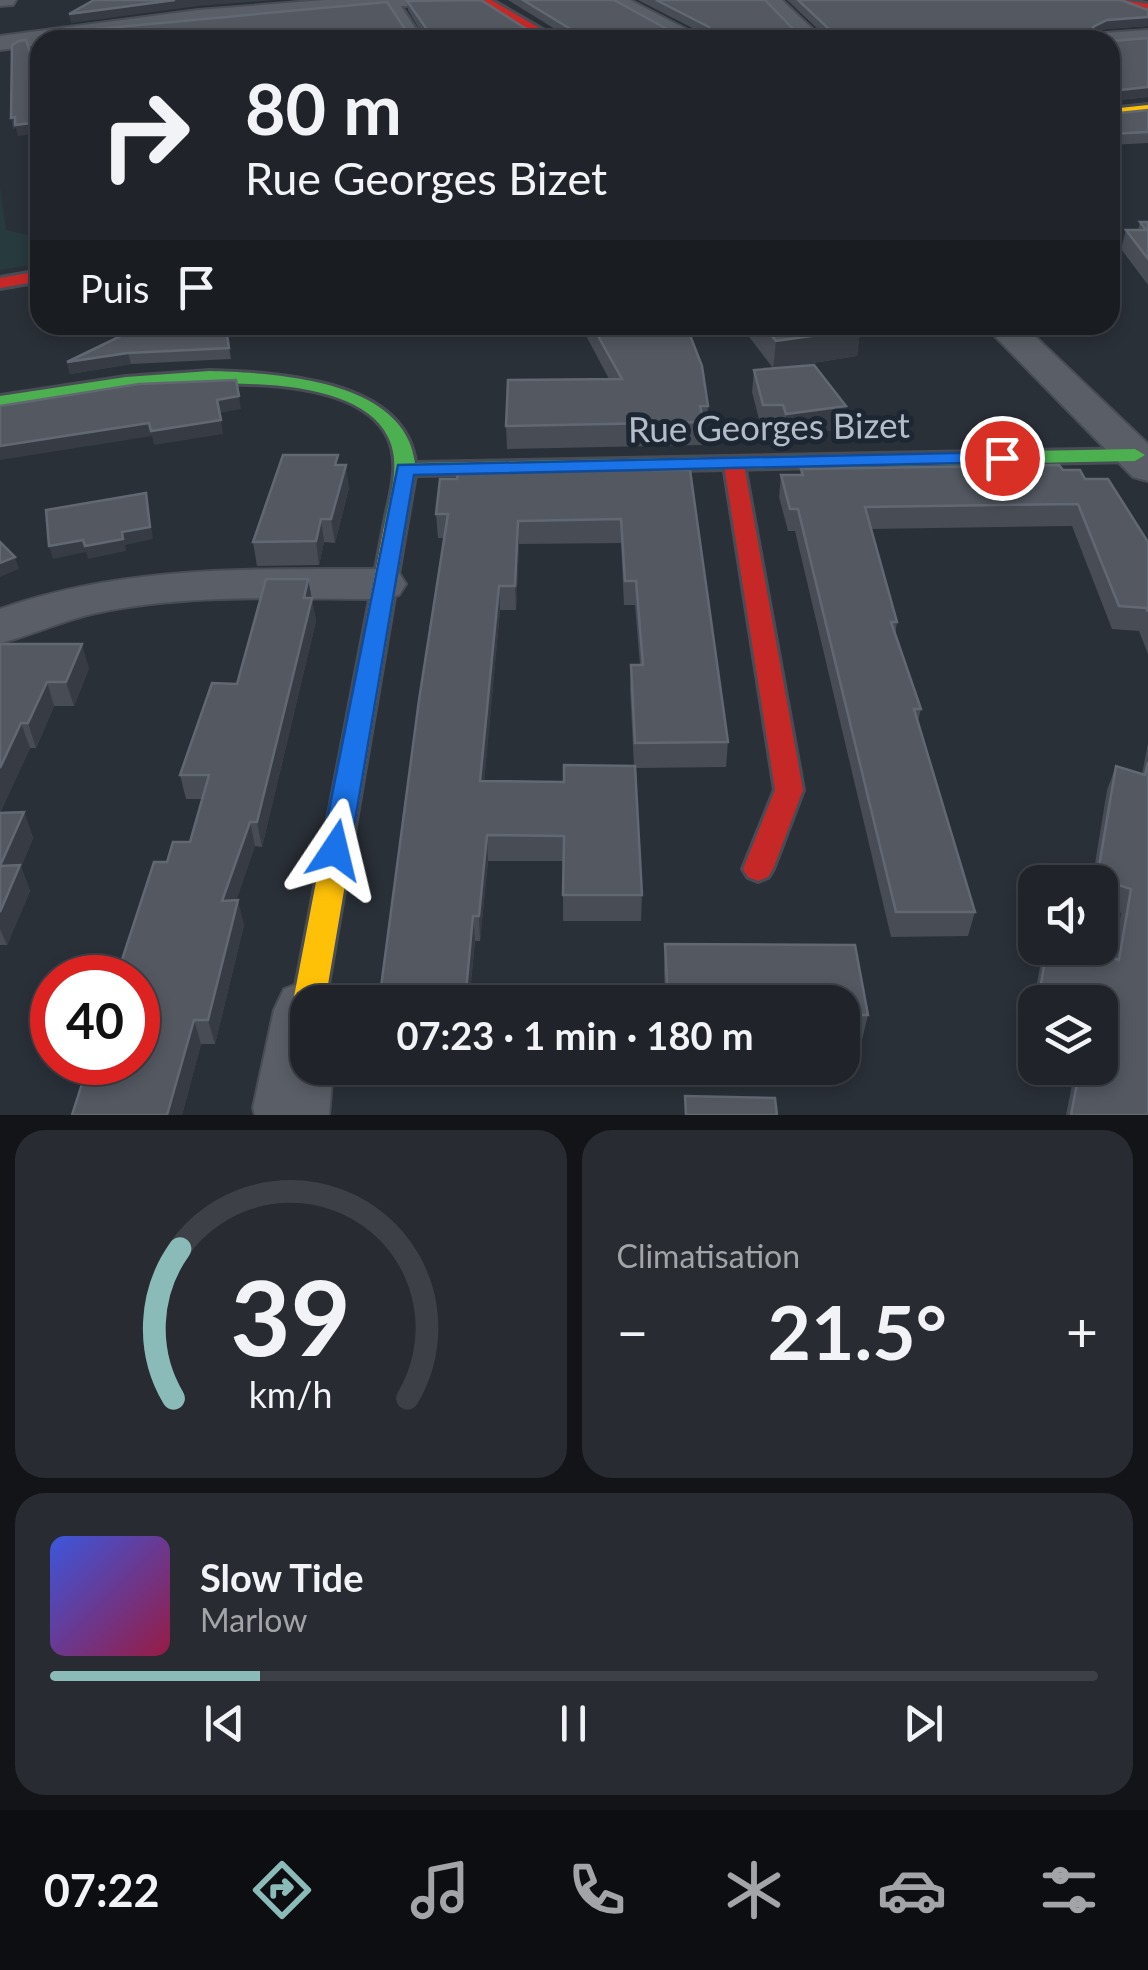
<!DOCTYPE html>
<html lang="fr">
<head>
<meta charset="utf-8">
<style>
  body { margin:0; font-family:Lato,sans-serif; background:#282c32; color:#f1f3f6; height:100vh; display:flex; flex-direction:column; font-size:38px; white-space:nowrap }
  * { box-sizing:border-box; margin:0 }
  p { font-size:32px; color:#a2a4a8 }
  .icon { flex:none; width:55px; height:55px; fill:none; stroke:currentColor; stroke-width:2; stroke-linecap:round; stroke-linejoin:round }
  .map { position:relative; height:1115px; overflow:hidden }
  .side { display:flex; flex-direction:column; gap:15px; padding:15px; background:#121417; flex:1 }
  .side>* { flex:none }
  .hud { position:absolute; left:30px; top:30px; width:1090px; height:305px; border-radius:30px; box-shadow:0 5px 15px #0003,0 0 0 2px #3d4147; background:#20242a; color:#f1f3f6; overflow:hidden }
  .tools { position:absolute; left:1018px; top:865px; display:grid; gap:20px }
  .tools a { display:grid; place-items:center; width:100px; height:100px; border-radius:20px; background:#20242a; box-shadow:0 5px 15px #0003,0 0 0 2px #3d4147; font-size:50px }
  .speed { position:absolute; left:30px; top:955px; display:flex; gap:20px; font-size:50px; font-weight:700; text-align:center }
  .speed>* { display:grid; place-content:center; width:130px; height:130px; border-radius:50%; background:#20242a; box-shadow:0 5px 15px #0003,0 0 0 2px #3d4147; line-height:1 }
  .speed .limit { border:15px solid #d22; background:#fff; color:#111 }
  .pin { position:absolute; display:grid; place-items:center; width:85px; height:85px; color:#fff; margin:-42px; border:5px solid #fff; border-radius:50%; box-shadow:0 2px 10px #0007 }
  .me { position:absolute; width:110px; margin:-55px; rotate:10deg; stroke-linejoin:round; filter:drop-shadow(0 0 8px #0008) }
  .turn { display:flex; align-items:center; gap:35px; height:210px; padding:0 50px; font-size:45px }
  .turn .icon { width:130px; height:130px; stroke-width:2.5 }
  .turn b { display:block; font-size:70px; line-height:85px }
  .then { display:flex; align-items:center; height:95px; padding:0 50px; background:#0003; gap:20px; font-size:38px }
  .big { font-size:75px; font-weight:700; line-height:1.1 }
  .side .card { flex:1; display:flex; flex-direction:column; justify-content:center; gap:15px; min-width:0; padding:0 35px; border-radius:30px; background:#282c32 }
  .side .dial { align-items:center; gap:0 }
  .dial svg { height:260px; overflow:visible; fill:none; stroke:#3d4147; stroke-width:7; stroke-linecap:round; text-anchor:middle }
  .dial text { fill:#f1f3f6; stroke:none }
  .song { display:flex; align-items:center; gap:30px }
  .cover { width:120px; height:120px; border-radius:15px; background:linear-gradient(135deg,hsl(230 70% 55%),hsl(340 70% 35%)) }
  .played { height:10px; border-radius:5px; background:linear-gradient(90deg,#8bbbb9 20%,#3d4147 20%) }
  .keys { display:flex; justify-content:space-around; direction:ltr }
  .heat { display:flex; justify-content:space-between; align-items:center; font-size:55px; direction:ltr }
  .side .tiles { flex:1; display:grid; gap:15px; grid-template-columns:1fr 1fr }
  .card:last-child { grid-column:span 2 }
  .trip { position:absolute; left:290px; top:985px; width:570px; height:100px; border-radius:30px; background:#20242a; box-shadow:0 5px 15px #0003,0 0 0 2px #3d4147; font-weight:700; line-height:100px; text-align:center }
  .dock { display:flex; height:160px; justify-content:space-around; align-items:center; background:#0d0e11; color:#a2a4a8 }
  .dock .icon { width:70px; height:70px }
  .dock .on { color:#8bbbb9 }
  .dock b { font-size:45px; color:#f1f3f6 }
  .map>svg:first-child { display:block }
  .green { fill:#273a3e }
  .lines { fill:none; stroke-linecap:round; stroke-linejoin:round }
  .lane-casing { stroke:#484c55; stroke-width:5 }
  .street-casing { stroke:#484c55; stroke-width:4 }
  .fast-casing { stroke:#484c55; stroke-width:6 }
  .slow-casing { stroke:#484c55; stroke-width:6 }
  .jam-casing { stroke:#484c55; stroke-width:6 }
  .lane { fill:#5a5e66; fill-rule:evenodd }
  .street { fill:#5a5e66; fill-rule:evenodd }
  .fast { fill:#4caf50; fill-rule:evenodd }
  .slow { fill:#ffc107; fill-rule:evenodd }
  .jam { fill:#c62828; fill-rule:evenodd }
  .wall { fill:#474c55; fill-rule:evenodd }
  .shaded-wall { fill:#373c44 }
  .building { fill:#535861; stroke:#626872; stroke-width:2.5 }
  .route { fill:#1a73e8; stroke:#114b97; stroke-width:2.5 }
  .labels { text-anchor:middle; stroke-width:10; stroke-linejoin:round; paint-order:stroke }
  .street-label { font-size:35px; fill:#b4bcc9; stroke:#1d2633 }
</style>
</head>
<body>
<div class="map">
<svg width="1148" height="1115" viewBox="0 0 1148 1115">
  <rect width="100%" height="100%" fill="#2a3038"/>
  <polygon class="green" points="0,187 6,230 40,238 40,263 0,270"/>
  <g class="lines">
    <g class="lane-casing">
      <polygon id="lane" points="385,0 397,0 423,40 411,40"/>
    </g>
    <g class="street-casing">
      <g id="street">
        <polygon points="0,0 16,0 13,5 0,6"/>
        <polygon points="324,0 465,0 454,6 402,6 198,24 75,40 40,40 40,45 0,50 0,36 198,10"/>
        <polygon points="602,0 630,0 707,40 677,40"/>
        <polygon points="759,0 782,0 824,40 799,40"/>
        <polygon points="1148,30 1148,44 1110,47 1110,40 1093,40 1105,33"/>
        <polygon points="984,325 1023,325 1148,444 1148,481 1133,477"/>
        <path d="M382,569l17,4 7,11 -7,11 -17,4c-95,0 -192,-6 -286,14 -33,7 -63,22 -96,30v-34c124,-44 252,-40 382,-40z"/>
        <polygon points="308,980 332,989 339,1002 308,1002 308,1068 333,1068 329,1115 255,1115 253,1108 274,1010 284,989"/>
      </g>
    </g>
    <g class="fast-casing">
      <path id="fast" d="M210,371c65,2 195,8 205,92l720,-14 10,6 -10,6 -720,14 -9,52 -11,7 -11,-7c5,-29 18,-62 4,-90 -44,-90 -309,-42 -388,-29v-12l126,-19z"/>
    </g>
    <g class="slow-casing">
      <g id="slow">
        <polygon points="1148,105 1148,113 1110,117 1110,109"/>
        <polygon points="395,520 406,527 325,1002 308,1002 308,1015 298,1012 293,1002 384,527"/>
      </g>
    </g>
    <g class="jam-casing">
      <g id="jam">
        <polygon points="479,0 491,0 560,40 547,40"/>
        <polygon points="1123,0 1148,4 1148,11 1124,2"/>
        <polygon points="40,271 40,281 0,288 0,278"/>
        <polygon points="734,459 744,465 803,790 773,869 768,877 758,881 748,877 743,869 775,790 724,465"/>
      </g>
    </g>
    <use href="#lane" class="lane"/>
    <use href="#street" class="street"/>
    <use href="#fast" class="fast"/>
    <use href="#slow" class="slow"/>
    <use href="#jam" class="jam"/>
  </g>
  <g class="wall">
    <polygon points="508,0 614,0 676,34 702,33 638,0 765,0 797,33 822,33 787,0 1121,0 1148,10 1148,26 1105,29 1096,34 1113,41 1148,38 1148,97 1110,101 41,40 407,32 422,34 408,10 407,1 534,34 563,34"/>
    <polygon points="1110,108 1110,114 1148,110 1148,143 1110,145"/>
    <polygon points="1140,222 1148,222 1148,285 1121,249 1126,230 1138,230"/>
    <polygon points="291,325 373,325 371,332 293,337"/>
    <polygon points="582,325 686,325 708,406 706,428 703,428 702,445 507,449 506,426 609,379 582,328"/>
    <polygon points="740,325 901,325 901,327 860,331 857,356 788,367 843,429 784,437 781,427 761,427 752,392 754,370 773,368"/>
    <polygon points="226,328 231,359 131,364 70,374 67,362"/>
    <polygon points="339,465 349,488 335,543 324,542 319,565 257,566 253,542"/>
    <polygon points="801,469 1063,470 1085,479 1148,542 1148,654 1139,631 1112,629 1072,526 871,529 897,622 895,635 921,709 918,721 975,912 968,936 891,937 795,531 788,531 779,497 781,475 800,475"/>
    <path d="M655,470l73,272 -2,25 -91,1 7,127 -1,26h-78v-60h-75l-8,80h-5l-6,61h-90l65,-464h-6l-2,-24zM621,543l3,62h11l5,60h-9l-1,24 4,77 -70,16 -80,-1 16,-171h16l3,-66z"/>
    <polygon points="308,579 316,621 262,847 255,846 236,900 244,925 215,1044 201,1044 182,1115 167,862 190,842 202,799 186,799 180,775 237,684"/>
    <polygon points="0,644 89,668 74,706 54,706 36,748 30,748 0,813 24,812 33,838 21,867 30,891 7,945 0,945"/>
    <polygon points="1148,743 1148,1115 1066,1115 1073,1080 1041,1068 1100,1068 1100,1002 1035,1002 1035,1065 1023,1061 1041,961 1045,948 1083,948 1114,958 1121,913 1100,906 1100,882 1092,882 1107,790 1116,766 1142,774"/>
    <polygon points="665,944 855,945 868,1015 862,1040 842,1040 842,1002 665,1002 664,970"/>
  </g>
  <g class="shaded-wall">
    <polygon points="175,0 276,0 198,6 71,23 69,14"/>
    <polygon points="1148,17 1148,26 1105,29 1091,37 1093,27 1107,20"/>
    <polygon points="1148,87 1148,97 1110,101 1110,91"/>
    <polygon points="15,117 32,123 35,134 18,136 16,128 13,129 11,118"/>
    <polygon points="40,208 40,221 36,221 33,209"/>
    <polygon points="840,325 901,325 901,327 860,331 857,356 773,369 776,341"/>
    <polygon points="128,353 131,364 70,374 67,362"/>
    <polygon points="239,396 241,409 219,413 217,400"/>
    <polygon points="846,406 843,429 784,437 786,414"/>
    <polygon points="221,420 223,434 154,445 152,436 0,460 0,446 149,423"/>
    <polygon points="346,465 349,488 335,543 331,519"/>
    <polygon points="146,493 153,539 125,545 126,551 88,559 86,552 53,559 49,546 122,532"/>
    <polygon points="321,519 324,542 319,565 316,541"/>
    <polygon points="518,521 519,544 516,610 515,586"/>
    <polygon points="15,557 19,569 0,577 0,563"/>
    <polygon points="308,579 316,621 262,847 257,822"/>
    <polygon points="499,586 500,610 482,807 480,781"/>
    <polygon points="82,644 89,668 74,706 66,682"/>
    <polygon points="47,682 54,706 36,748 28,723"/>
    <polygon points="21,723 30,748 0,813 0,768"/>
    <polygon points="24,812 33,838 21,867 30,891 7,945 0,929 0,866"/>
    <polygon points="250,822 255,846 228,925 222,901"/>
    <polygon points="487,835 488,861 480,941 479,916"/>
    <polygon points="238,900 244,925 215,1044 208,1020"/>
    <polygon points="473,916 475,941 469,1002 465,1002"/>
    <polygon points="194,1020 201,1044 182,1115 167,1115"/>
  </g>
  <g class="building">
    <polygon points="94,0 175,0 69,14"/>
    <polygon points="481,0 534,34 568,34 572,30 523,0 614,0 676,34 710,33 709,27 656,0 765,0 797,33 828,33 828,28 798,0 1121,0 1148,10 1148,17 1107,20 1093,27 1095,34 1108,34 1113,41 1148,38 1148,87 1110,91 1110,40 41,40 42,34 387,2 407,32 422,34 426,28 407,1"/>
    <polygon points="26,40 30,52 38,57 40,44 40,208 33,209 32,123 15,125 15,117 11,118 12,45 19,41"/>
    <polygon points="1110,108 1110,114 1148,110 1148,132 1110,134"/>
    <polygon points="1140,222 1148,222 1148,259 1126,230 1146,230"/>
    <polygon points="137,325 223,325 226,328 229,348 128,353 67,362 125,334 123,328"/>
    <polygon points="592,325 686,325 702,366 708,406 700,406 704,422 506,426 508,380 622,379"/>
    <polygon points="763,325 858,325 861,329 776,341"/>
    <polygon points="814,365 846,406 786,414 783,405 763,405 754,370"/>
    <polygon points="236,380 239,396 217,400 221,420 151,431 149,423 0,446 0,406 139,384"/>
    <polygon points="283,455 338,455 335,465 346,465 331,519 321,519 316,541 253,542"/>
    <polygon points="654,460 655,470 690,470 728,742 635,743 631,665 643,665 636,581 625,581 621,519 518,521 515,586 499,586 480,781 564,782 564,765 635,766 642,895 563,895 564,836 487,835 479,916 473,916 465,1002 379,1002 419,700 448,514 436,514 440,479 457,479 458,473 504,473 505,463"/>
    <polygon points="1059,465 1063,470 1080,470 1085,479 1108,479 1148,542 1148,612 1146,608 1119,606 1078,504 865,507 897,622 891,622 921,709 914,709 975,912 896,912 798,509 790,509 781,475 803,475 801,469"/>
    <polygon points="146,493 150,527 122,532 123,539 85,546 83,540 49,546 46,510"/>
    <polygon points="0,542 15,557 0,563"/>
    <polygon points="266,579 308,579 304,598 312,598 257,822 250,822 222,901 238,900 208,1020 194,1020 167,1115 72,1115 89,1062 138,1062 138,978 116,978 154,862 167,862 173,842 190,842 209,775 180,775 212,683 237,684"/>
    <polygon points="0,644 82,644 66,682 47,682 28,723 21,723 0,768"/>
    <polygon points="1148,762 1148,1115 1071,1115 1080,1068 1100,1068 1100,1002 1038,1002 1047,948 1083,948 1119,960 1131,889 1097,878 1116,766 1145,775"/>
    <polygon points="24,812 0,866 20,865 0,912 0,813"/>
    <polygon points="665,944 855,945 868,1015 842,1015 842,1002 668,1002"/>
    <polygon points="1035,1018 1035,1038 1032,1037"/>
    <polygon points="685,1096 775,1098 777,1115 686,1115"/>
  </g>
  <polygon class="route" points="1002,452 1012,458 1009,462 414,475 350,850 346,858 335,862 325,858 321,850 398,465"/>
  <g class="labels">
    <g class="street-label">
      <text transform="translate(769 428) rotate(-1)" y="12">Rue Georges Bizet</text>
    </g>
  </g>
</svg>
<div class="tools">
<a><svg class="icon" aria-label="sound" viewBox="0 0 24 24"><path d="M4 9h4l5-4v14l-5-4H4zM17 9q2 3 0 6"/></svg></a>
<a><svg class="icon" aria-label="layers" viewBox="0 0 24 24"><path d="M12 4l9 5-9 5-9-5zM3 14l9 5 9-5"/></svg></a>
</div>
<div class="speed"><div class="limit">40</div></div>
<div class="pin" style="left:1002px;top:458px;background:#d93025"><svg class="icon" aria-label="arrive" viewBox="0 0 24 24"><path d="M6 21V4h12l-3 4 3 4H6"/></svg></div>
<svg class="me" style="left:335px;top:850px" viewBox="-20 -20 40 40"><path d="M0-17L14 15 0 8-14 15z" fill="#1a73e8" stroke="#fff" stroke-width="4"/></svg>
<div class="trip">07:23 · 1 min · 180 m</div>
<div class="hud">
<div class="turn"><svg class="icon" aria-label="right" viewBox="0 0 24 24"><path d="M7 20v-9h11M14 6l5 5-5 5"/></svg><div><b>80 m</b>Rue Georges Bizet</div></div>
<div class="then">Puis<svg class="icon" aria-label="arrive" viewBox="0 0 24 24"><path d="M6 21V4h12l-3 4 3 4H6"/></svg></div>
</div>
</div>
<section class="side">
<div class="tiles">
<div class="card dial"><svg viewBox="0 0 100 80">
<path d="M14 69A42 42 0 1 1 86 69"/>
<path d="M14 69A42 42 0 0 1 16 23" stroke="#8bbbb9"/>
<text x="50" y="56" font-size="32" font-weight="700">39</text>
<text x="50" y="72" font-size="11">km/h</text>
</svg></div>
<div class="card"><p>Climatisation</p>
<div class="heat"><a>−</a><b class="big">21.5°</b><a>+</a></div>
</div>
<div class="card">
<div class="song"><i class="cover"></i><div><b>Slow Tide</b><p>Marlow</p></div></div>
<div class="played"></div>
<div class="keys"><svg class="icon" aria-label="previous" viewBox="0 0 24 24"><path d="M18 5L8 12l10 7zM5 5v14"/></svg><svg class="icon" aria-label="pause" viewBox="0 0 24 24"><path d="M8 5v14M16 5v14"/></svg><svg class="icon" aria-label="next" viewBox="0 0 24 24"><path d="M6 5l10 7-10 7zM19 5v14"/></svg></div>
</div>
</div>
</section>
<nav class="dock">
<b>07:22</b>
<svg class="icon on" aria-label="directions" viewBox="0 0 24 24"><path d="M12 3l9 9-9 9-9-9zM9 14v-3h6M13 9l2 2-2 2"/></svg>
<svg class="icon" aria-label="music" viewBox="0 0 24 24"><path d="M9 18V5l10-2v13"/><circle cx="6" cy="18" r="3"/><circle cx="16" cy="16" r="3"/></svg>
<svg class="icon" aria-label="phone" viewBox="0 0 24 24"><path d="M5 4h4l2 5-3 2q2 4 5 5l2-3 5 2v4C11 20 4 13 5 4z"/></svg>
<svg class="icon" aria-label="climate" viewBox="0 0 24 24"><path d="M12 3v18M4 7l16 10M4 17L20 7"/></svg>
<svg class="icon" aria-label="car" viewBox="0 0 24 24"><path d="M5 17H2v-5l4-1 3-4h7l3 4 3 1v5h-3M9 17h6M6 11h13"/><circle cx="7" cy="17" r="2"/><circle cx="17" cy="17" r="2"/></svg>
<svg class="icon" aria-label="filters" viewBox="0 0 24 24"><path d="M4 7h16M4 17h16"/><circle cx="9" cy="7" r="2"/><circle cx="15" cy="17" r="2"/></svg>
</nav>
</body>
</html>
